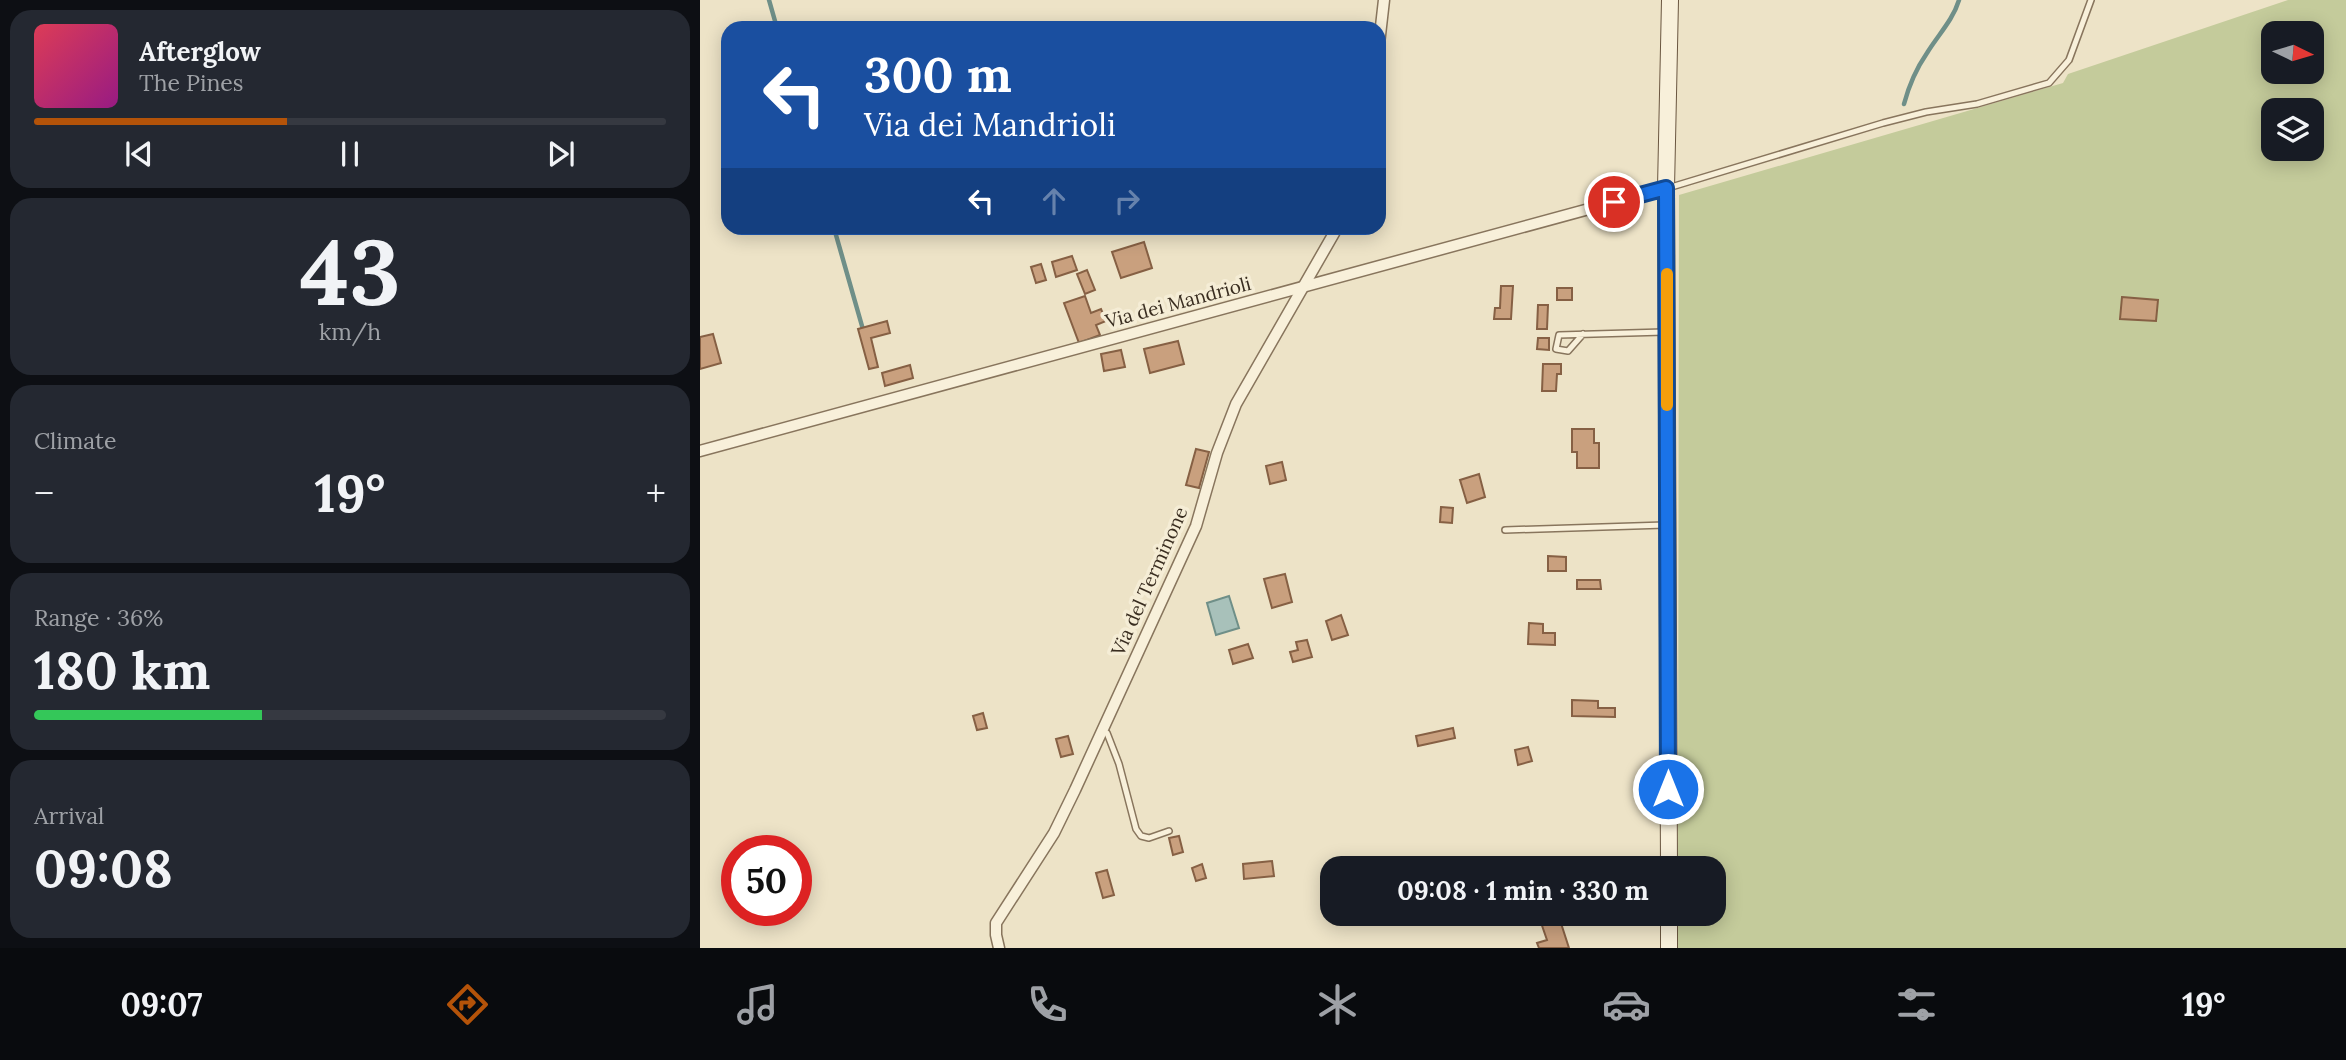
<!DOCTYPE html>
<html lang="en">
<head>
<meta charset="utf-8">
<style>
  body { margin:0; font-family:Lora,serif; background:#242831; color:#f1f3f6; height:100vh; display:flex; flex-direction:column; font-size:26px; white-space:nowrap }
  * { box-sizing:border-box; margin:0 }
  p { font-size:23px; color:#9ea1a6 }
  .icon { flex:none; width:38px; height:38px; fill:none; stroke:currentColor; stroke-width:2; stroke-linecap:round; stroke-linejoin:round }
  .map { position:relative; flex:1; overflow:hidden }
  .drawer { display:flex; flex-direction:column; gap:10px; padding:10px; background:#0d0f14; width:700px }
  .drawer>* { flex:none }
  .guide { position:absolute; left:21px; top:21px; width:665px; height:214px; border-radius:21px; box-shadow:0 4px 18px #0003; background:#1a4fa0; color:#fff; overflow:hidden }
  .needle { width:46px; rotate:95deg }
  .fabs { position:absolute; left:1561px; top:21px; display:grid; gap:14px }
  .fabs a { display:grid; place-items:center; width:63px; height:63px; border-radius:14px; background:#171b24; box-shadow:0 4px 18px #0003; font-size:35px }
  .speed { position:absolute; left:21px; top:835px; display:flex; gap:14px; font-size:35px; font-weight:700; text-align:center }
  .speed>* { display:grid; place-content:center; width:91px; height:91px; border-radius:50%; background:#171b24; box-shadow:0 4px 18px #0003; line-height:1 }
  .speed .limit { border:10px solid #d22; background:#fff; color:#111 }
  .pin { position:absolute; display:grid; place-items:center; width:60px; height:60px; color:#fff; margin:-30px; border:4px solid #fff; border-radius:50%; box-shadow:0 2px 7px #0007 }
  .me { position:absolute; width:77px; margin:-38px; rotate:0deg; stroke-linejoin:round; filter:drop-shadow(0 0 5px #0008) }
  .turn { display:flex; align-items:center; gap:24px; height:147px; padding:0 28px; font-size:32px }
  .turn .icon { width:91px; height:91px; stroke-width:2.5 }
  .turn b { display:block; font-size:49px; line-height:60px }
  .lanes { display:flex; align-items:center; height:66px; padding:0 28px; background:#0003; justify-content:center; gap:35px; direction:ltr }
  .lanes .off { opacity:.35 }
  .big { font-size:52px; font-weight:700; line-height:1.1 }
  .drawer .widget { flex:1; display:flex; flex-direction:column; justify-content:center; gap:10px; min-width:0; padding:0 24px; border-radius:21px; background:#242831 }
  .drawer .dial { align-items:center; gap:0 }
  .dial b { font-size:91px; line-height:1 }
  .song { display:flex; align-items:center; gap:21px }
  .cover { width:84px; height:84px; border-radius:10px; background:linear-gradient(135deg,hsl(350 70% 55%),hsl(310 70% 35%)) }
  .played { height:7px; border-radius:4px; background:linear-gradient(90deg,#b45309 40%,#363941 40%) }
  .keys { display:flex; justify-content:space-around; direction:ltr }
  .heat { display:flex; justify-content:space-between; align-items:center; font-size:38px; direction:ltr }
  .charge { height:10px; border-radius:5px; background:linear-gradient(90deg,#34c759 36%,#363941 0) }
  .trip { position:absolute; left:620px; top:856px; width:406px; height:70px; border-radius:21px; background:#171b24; box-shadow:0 4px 18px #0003; font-weight:700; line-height:70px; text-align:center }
  .tabs { display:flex; height:112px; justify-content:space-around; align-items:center; background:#090b0e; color:#9ea1a6 }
  .tabs .icon { width:49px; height:49px }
  .tabs .selected { color:#b45309 }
  .tabs b { font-size:32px; color:#f1f3f6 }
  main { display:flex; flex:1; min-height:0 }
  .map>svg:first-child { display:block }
  .green { fill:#c4cb9b; fill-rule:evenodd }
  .water { fill:#a8c1ba; stroke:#6f8f88; stroke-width:2 }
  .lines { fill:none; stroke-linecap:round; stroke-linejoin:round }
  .stream { stroke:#6f8f88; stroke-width:4.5 }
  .building { fill:#c9a07e; stroke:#866044; stroke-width:2 }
  .lane-casing { stroke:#88755d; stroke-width:8 }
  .street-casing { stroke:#88755d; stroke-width:13 }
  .secondary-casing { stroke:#6a5640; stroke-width:18 }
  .lane { stroke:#f8f0da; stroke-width:5 }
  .street { stroke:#f8f0da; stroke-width:10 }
  .secondary { stroke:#f8f0da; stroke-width:16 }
  .route-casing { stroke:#114b97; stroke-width:18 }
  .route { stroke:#1a73e8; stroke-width:12 }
  .slow { stroke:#f59e0b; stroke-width:12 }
  .labels { text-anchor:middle; stroke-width:7; stroke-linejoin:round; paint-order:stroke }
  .street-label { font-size:19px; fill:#392d20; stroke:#f5edd6 }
</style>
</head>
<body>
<main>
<section class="drawer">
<div class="widget">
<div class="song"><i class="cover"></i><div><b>Afterglow</b><p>The Pines</p></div></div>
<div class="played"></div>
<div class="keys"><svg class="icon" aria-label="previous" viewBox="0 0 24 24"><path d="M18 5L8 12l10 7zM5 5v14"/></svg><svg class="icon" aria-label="pause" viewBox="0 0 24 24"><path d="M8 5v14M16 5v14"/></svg><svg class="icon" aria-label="next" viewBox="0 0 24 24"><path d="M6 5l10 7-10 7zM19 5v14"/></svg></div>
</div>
<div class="widget dial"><b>43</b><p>km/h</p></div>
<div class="widget"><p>Climate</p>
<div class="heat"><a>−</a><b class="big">19°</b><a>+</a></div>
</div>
<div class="widget"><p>Range · 36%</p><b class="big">180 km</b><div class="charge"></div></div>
<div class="widget"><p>Arrival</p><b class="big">09:08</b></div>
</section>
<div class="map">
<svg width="1646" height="948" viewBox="0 0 1646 948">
  <rect width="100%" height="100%" fill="#ede3c7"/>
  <path class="green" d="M1588,0h58v948h-668v-34h35v-46h-35l1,-673 384,-112 5,-9zM1573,33h39v39h-39zM1573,110h39v39h-39z"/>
  <polygon class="water" points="529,596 539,628 516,635 507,603"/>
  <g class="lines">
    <g class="stream">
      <polyline points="69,0 77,28"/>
      <path d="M1204,104c5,-19 12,-35 23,-51 11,-18 26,-33 32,-53"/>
      <polyline points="134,228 164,333"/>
    </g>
  </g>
  <g class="building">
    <polygon points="444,242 452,268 421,278 412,252"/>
    <polygon points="372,256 377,270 356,277 352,262"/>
    <polygon points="341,264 346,280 336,283 331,267"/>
    <polygon points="387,270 395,290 385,294 377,274"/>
    <polygon points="801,286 813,286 811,319 794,319 795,308 800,308"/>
    <rect x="857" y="288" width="15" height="12"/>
    <polygon points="385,296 391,313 401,309 406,321 396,325 400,335 379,343 364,303"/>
    <polygon points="1422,297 1458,300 1456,321 1420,319"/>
    <polygon points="838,305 848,305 847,329 837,329"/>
    <polygon points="187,321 190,333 171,338 178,367 169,369 158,329"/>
    <polygon points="13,334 21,363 0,369 0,337"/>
    <polygon points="838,338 849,338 849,350 837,349"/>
    <polygon points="478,341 484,364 450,373 444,349"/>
    <polygon points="421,350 425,367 404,371 401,354"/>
    <polygon points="843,364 861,364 861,374 857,374 856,391 842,391"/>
    <polygon points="210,365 213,378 185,386 182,373"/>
    <polygon points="872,429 894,429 894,443 899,443 899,468 877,468 877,452 872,452"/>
    <polygon points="496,449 509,452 499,488 486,485"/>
    <polygon points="582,462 586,480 570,484 566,466"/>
    <polygon points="779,474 785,497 767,503 760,480"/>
    <polygon points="741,507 753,508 752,523 740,522"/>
    <polygon points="848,556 866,557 866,571 848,571"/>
    <polygon points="585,574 592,602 572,608 564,579"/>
    <polygon points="877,580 900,580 901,589 877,589"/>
    <polygon points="641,615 648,635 632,640 626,621"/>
    <polygon points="829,623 843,624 843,633 855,633 855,645 828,644"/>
    <polygon points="607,640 612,657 593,662 590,652 598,650 596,642"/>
    <polygon points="548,644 553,658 533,664 529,650"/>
    <polygon points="872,700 898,701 898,708 915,708 915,717 872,716"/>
    <polygon points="283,713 287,728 277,730 273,716"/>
    <polygon points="753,728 755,738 718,746 716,736"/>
    <polygon points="368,736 373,754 361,757 356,739"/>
    <polygon points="828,747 832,761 818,765 815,750"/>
    <polygon points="479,836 483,852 473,855 469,838"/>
    <polygon points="572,861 574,876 544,879 543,864"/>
    <polygon points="502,864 506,878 496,881 492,868"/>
    <polygon points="407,870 414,895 403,898 396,873"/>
    <polygon points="838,914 858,914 869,948 839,948 837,943 847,940"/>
  </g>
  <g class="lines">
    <g class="lane-casing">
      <g id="lane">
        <polyline points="968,188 1183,123 1226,112 1277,104 1349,83 1369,60 1391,0"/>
        <polyline points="883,334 868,351 856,349 859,335 964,332"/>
        <polyline points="805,530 965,525"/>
        <polyline points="407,733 419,764 436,829 441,836 449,838 469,831"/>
      </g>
    </g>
    <g class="street-casing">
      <g id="street">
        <polyline points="679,44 684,0"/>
        <polyline points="0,451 966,188"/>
        <polyline points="299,948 296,935 296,923 354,833 375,790 496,526 517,453 536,404 637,228"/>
      </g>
    </g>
    <g class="secondary-casing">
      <g id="secondary">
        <polyline points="969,868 966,188 970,0"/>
        <polyline points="969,914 969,948"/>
      </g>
    </g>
    <use href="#lane" class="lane"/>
    <use href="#street" class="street"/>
    <use href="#secondary" class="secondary"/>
  </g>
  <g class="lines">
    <g class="route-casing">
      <polyline id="route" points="914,202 966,188 968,789"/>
    </g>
    <use href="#route" class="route"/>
    <polyline class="slow" points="967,274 967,405"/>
  </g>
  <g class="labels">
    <g class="street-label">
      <text transform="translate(478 302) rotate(-15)" y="7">Via dei Mandrioli</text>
      <text transform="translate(449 581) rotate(-66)" y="7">Via del Terminone</text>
    </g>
  </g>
</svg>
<div class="fabs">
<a><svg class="needle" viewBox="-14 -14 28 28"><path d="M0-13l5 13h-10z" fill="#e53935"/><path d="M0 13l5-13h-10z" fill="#9ea1a6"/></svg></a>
<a><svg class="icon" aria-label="layers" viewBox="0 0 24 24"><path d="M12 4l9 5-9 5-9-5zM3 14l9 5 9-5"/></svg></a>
</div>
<div class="speed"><div class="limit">50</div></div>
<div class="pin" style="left:914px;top:202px;background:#d93025"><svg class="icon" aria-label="arrive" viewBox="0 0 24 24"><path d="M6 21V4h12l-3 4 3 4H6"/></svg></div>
<svg class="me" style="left:968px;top:789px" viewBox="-20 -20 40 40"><circle r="17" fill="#1a73e8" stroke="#fff" stroke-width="3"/><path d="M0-11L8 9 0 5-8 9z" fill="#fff"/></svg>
<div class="trip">09:08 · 1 min · 330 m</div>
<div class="guide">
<div class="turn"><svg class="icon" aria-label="left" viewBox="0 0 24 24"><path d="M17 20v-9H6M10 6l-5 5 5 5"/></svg><div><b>300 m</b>Via dei Mandrioli</div></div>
<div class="lanes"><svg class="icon" aria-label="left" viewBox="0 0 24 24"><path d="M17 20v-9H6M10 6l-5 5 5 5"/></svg><svg class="icon off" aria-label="ahead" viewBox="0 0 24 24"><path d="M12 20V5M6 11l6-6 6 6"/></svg><svg class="icon off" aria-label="right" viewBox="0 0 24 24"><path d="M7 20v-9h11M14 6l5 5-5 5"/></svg></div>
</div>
</div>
</main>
<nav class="tabs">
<b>09:07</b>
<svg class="icon selected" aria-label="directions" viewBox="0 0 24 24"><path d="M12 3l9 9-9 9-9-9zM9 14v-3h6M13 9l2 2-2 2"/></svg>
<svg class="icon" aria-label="music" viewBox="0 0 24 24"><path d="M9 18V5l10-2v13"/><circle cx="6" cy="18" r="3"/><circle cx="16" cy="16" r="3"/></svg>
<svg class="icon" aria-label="phone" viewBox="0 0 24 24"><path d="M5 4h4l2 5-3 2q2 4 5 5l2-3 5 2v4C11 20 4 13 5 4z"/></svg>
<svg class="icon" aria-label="climate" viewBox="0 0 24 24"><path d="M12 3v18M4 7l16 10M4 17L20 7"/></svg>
<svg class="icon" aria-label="car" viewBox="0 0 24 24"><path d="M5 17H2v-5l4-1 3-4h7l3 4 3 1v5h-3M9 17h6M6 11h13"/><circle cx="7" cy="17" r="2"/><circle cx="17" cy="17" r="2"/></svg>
<svg class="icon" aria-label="filters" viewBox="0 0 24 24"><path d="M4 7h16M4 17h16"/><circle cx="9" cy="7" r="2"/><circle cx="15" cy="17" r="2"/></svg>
<b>19°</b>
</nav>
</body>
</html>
